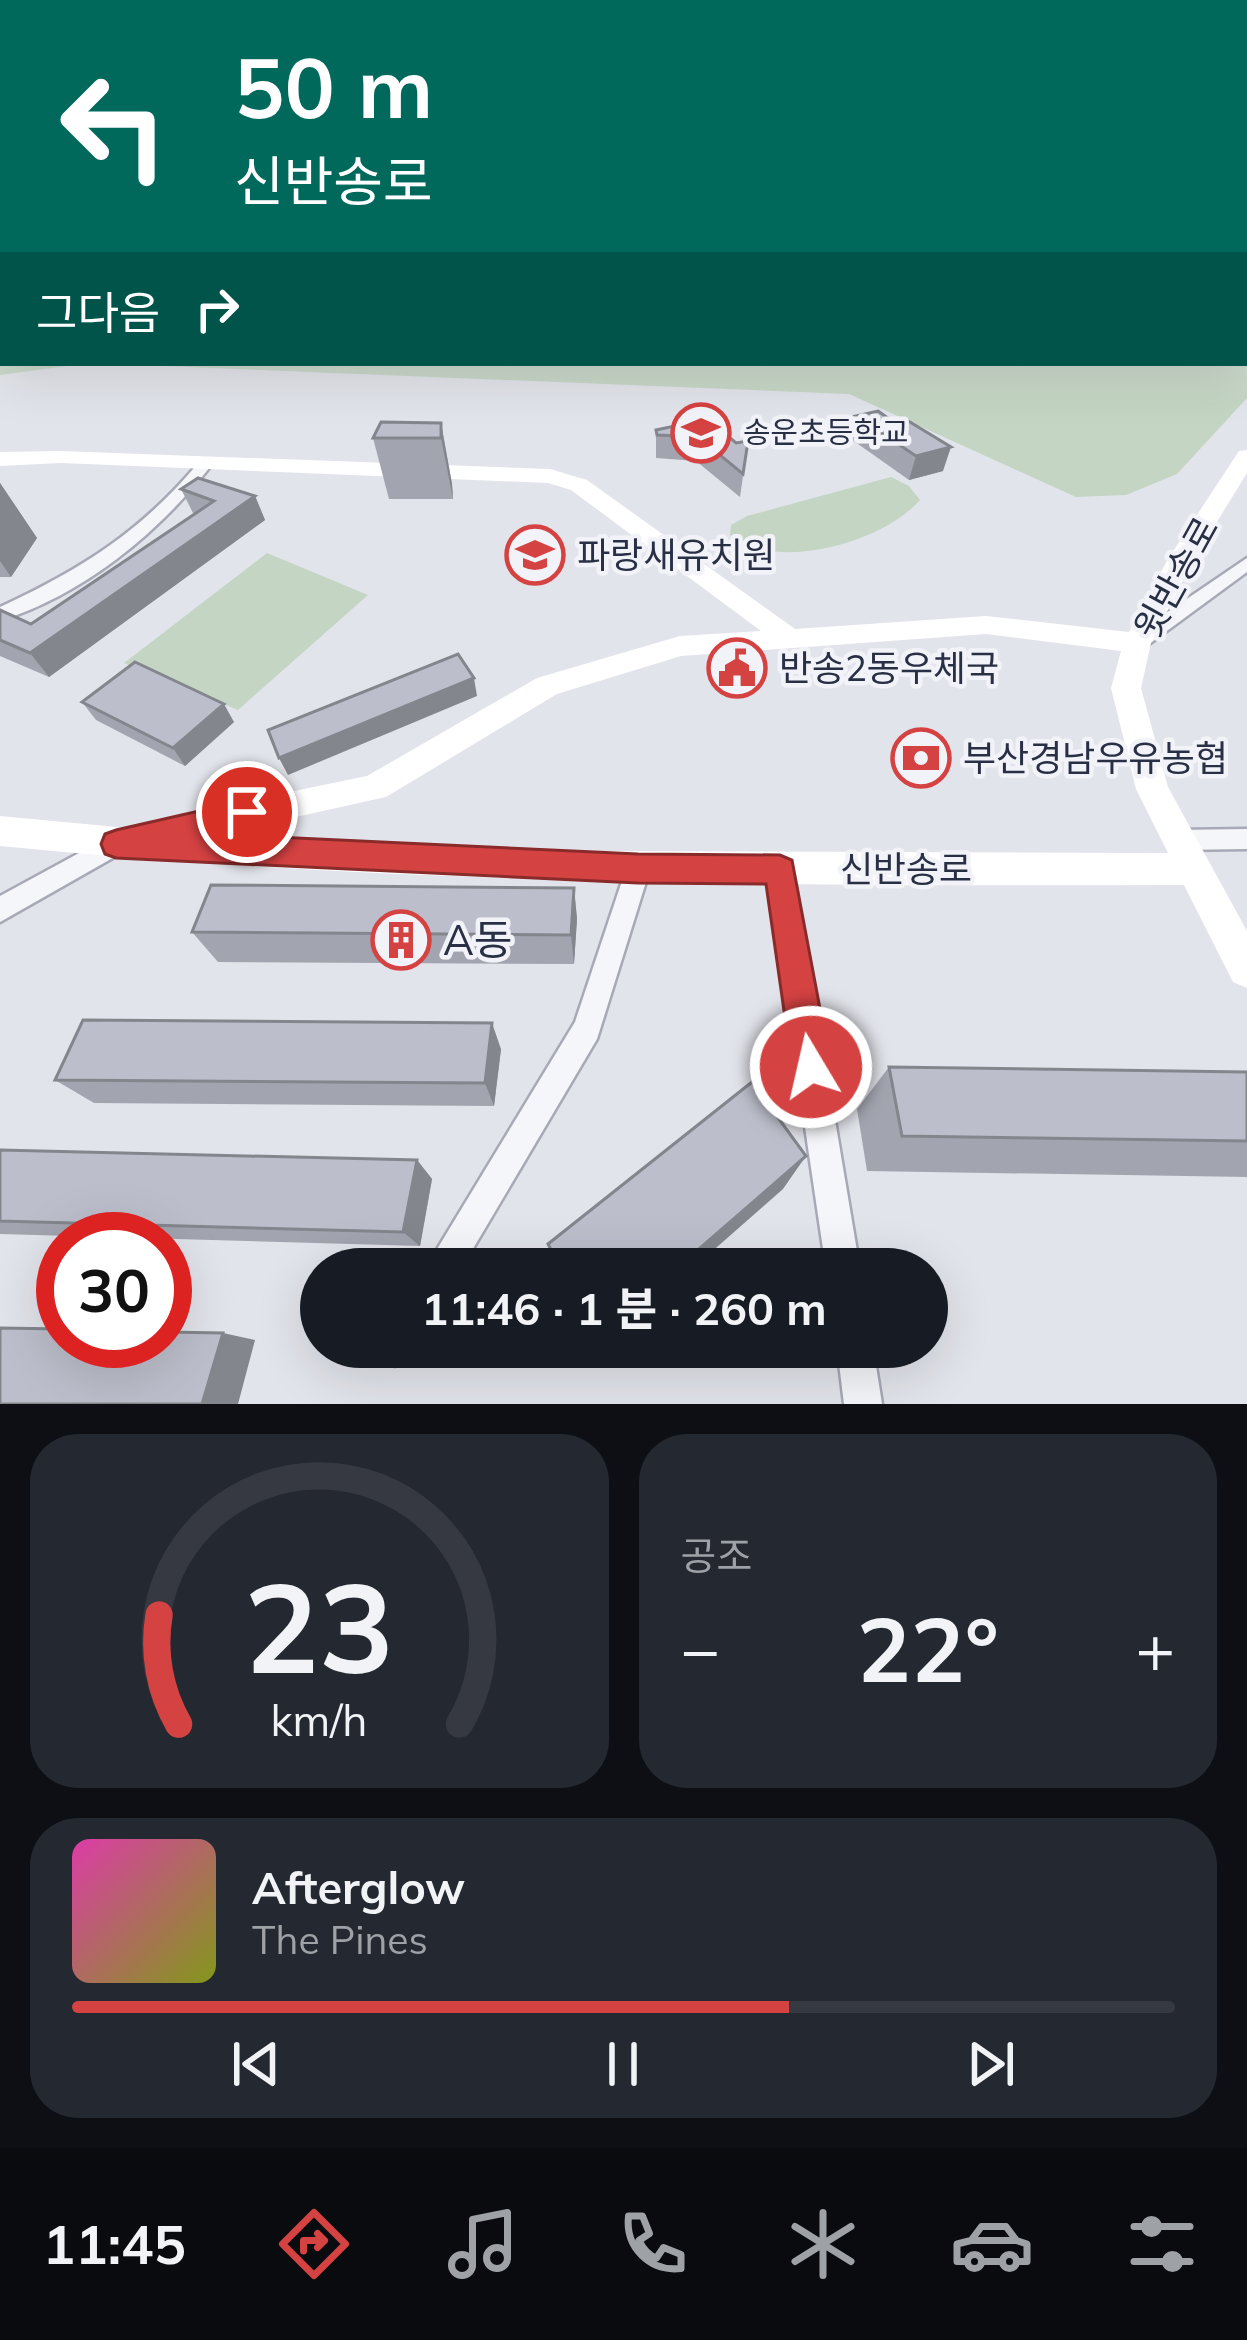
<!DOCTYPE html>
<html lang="ko">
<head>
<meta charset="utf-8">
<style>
  body { margin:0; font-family:Mulish,"Noto Sans KR",sans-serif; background:#242831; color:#f1f3f6; height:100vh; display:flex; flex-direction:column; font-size:45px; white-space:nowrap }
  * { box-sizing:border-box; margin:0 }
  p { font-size:39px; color:#9ea1a6 }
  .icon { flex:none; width:66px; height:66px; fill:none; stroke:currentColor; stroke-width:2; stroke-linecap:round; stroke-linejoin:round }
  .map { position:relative; height:1404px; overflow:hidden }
  .sheet { display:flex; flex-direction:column; gap:30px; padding:30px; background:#0d0f14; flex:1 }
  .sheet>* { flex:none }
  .banner { position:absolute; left:0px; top:0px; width:1248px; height:366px; box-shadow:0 12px 48px #0002; background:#00695c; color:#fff; overflow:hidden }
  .speed { position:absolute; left:36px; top:1212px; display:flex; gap:24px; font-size:60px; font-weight:700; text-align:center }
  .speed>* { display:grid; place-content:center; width:156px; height:156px; border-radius:50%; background:#171b24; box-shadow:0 12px 48px #0002; line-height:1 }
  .speed .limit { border:18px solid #d22; background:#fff; color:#111 }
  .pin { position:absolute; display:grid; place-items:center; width:102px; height:102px; color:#fff; margin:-51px; border:6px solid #fff; border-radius:50%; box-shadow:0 3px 12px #0007 }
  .me { position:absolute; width:132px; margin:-66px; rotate:351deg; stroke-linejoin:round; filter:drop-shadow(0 0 9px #0008) }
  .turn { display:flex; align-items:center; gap:42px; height:252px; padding:0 36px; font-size:54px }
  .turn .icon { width:156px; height:156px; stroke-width:2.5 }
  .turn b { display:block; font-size:84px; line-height:102px }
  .then { display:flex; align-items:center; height:114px; padding:0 36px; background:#0003; gap:24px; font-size:45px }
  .big { font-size:90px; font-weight:700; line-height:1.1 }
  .sheet .card { flex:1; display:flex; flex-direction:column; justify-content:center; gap:18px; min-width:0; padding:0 42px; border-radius:48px; background:#242831 }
  .sheet .dial { align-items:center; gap:0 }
  .dial svg { height:312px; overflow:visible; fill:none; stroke:#363941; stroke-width:7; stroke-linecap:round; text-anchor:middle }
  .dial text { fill:#f1f3f6; stroke:none }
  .song { display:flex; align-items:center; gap:36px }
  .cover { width:144px; height:144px; border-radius:18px; background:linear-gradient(135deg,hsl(320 70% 55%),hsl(70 70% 35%)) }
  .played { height:12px; border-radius:6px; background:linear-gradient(90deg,#d54242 65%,#363941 65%) }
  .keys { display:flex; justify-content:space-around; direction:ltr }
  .heat { display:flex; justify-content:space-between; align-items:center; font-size:66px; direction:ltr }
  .sheet .tiles { flex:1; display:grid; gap:30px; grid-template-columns:1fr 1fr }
  .card:last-child { grid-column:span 2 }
  .trip { position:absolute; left:300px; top:1248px; width:648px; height:120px; border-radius:60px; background:#171b24; box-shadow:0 12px 48px #0002; font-weight:700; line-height:120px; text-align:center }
  .menu { display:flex; height:192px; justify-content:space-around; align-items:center; background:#090b0e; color:#9ea1a6 }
  .menu .icon { width:84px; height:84px }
  .menu .current { color:#d54242 }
  .menu b { font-size:54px; color:#f1f3f6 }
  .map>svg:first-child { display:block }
  .green { fill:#c4d5c3 }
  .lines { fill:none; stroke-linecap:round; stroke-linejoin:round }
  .street-casing { stroke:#a7aab6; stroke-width:5 }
  .street { fill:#f5f6f9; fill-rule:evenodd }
  .secondary { fill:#fff; fill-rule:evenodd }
  .wall { fill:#a2a4af }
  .shaded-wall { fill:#84868e }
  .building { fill:#bcbfcb; stroke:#84868e; stroke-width:3 }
  .route { fill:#d54242; stroke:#8a2b2b; stroke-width:3 }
  .labels { text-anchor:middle; stroke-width:9; stroke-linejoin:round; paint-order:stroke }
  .far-poi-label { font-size:30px; fill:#292f44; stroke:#f2f3f8; text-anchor:start }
  .poi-label { font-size:36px; fill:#292f44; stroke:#f2f3f8; text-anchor:start }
  .street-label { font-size:36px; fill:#292f44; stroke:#f2f3f8 }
  .near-poi-label { font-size:42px; fill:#292f44; stroke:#f2f3f8; text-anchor:start }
</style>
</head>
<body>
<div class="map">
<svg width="1247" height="1404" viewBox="0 0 1247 1404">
  <rect width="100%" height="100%" fill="#e2e4eb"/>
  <g class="green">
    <polygon points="0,209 3,363 1245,363 1247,209 1247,398 1177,474 1126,495 1076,497 849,394 89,363 0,375"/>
    <path d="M891,477l18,9 11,14c-36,42 -144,73 -190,35l1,-10 16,-9z"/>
    <polygon points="267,553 368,595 238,710 124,663"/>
  </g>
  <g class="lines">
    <g class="street-casing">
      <g id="street">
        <path d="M205,459l8,5 -3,3c-54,68 -126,127 -210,154v-14c82,-38 142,-76 200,-146z"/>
        <polygon points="1247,558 1247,572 1145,647 1131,647 1128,642 1131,637"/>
        <polygon points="1247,829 1247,849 1177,850 1168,847 1165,840 1168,833 1177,830"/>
        <polygon points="116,833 125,837 128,844 125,851 0,922 0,896"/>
        <polygon points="638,858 647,861 650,869 597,1039 461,1269 425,1269 575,1022 626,869 629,861"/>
        <polygon points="780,859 789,862 793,870 860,1269 826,1269 767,870 771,862"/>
        <polygon points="377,1347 413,1347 413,1348 408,1361 395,1366 382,1361"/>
        <polygon points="837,1347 873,1347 882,1404 844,1404"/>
      </g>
    </g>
    <use href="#street" class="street"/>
    <path class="secondary" d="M1247,450v23l-53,86 -43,84 -10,45 27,99 79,144v57l-14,-6 -49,-97c-396,1 -790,0 -1184,-39v-30l138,13 14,-9 215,-44 170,-98 143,-42 81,-5 -190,-141 -23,-7 -487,-20 -61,3v-14l61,-1 489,18 37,11 208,149 191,-13 143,16 39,-73 71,-108zM986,634l135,17 -10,37 25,101 32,64 -573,-2 -381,-16 172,-38 171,-103 124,-38z"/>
  </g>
  <g class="wall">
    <polygon points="856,416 943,471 909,480 851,439"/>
    <polygon points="441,423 452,484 453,499 389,499 373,438"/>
    <polygon points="656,430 736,443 748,441 740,497 696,461 656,458"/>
    <polygon points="0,483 37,538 11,577 0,577"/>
    <polygon points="181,489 255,496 265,520 49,677 0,656 0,610 31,624 195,514 193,513"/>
    <polygon points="82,702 234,722 185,766 96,720"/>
    <polygon points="574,888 577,919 574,964 218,962 192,932"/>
    <polygon points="501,1049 494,1106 94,1103 55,1080"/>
    <polygon points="889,1067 1247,1072 1247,1177 867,1171 857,1109"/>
    <polygon points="0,1150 417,1160 432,1179 420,1246 0,1234"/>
  </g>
  <g class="shaded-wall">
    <polygon points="441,423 452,484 453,499 441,438"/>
    <polygon points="951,447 943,471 909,480 916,456"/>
    <polygon points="0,483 37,538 11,577 0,561"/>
    <polygon points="255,496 265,520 49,677 30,653"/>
    <polygon points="474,678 477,696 288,775 279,758"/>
    <polygon points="224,704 234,722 185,766 173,748"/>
    <polygon points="574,888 577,919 574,964 571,935"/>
    <polygon points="492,1023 501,1049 494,1106 485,1083"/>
    <polygon points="806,1156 783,1189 692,1269 676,1269"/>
    <polygon points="417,1160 432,1179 420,1246 403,1232"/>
    <polygon points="223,1333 255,1340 238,1404 202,1404"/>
  </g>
  <g class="building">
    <polygon points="878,411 892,421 905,419 951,447 916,456 856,416"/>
    <polygon points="708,419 736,443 748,441 743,474 698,437 657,435 656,430"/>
    <polygon points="381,422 441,423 441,438 373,438"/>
    <polygon points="198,478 255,496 30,653 0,640 0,610 31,624 214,501 181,489"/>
    <polygon points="458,654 474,678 279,758 268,730"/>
    <polygon points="135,662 224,704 173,748 82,702"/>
    <polygon points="211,885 574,888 571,935 192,932"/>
    <polygon points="83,1020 492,1023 485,1083 55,1080"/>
    <polygon points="889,1067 1247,1072 1247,1141 902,1136"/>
    <polygon points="752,1082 806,1156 676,1269 561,1269 548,1244"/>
    <polygon points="0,1150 417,1160 403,1232 0,1221"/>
    <polygon points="0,1328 63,1329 63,1341 165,1341 165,1332 223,1333 202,1404 0,1404"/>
  </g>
  <linearGradient id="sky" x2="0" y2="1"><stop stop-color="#89b1dd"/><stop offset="0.51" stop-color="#f2f3f6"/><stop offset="1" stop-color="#f2f3f6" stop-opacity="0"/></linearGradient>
  <rect width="1247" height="406" fill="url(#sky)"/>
  <polygon class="route" points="247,800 258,803 262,812 258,821 210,834 638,854 780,855 792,860 831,1067 825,1080 811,1086 798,1080 792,1067 766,884 638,883 116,858 105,854 101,844 105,834 116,830"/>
  <defs>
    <g id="school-ring" transform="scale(3)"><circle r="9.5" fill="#f2f3f8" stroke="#d54242" stroke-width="1.5"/><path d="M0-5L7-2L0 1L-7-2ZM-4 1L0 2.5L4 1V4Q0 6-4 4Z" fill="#d54242"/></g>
    <g id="civic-ring" transform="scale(3)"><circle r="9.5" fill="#f2f3f8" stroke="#d54242" stroke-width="1.5"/><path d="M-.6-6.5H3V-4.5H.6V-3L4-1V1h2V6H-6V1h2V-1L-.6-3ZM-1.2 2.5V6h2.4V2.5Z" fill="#d54242"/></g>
    <g id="bank-ring" transform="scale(3)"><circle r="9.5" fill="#f2f3f8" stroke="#d54242" stroke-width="1.5"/><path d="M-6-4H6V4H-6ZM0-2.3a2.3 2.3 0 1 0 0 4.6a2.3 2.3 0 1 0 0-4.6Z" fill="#d54242"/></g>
    <g id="building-ring" transform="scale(3)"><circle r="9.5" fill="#f2f3f8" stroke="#d54242" stroke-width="1.5"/><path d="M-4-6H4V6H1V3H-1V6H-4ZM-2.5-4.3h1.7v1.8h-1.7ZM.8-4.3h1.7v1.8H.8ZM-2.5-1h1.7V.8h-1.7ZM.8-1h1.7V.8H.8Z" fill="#d54242"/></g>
  </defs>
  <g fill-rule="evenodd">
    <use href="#school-ring" x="701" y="433"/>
    <use href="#school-ring" x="535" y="555"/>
    <use href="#civic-ring" x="737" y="668"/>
    <use href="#bank-ring" x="921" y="758"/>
    <use href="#building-ring" x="401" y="940"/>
  </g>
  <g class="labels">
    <g class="far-poi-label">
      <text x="743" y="443">송운초등학교</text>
    </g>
    <g class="poi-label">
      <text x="577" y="568">파랑새유치원</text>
      <text x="779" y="681">반송2동우체국</text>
      <text x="963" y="771">부산경남우유농협</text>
    </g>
    <g class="street-label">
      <text transform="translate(1176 578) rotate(-61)" y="13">윗반송로</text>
      <text x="906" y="882">신반송로</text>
    </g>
    <g class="near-poi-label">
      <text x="443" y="955">A동</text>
    </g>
  </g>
</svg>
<div class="speed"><div class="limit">30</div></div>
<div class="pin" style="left:247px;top:812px;background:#d93025"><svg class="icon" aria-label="arrive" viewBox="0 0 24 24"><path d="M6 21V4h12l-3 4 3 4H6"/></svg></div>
<svg class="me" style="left:811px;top:1067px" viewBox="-20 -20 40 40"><circle r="17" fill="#d54242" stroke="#fff" stroke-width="3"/><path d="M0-11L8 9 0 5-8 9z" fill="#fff"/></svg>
<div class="trip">11:46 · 1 분 · 260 m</div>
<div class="banner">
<div class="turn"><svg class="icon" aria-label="left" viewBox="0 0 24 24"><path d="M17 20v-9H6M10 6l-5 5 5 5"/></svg><div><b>50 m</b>신반송로</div></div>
<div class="then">그다음<svg class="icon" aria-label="right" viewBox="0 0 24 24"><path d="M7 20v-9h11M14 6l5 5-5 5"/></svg></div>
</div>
</div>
<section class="sheet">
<div class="tiles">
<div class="card dial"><svg viewBox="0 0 100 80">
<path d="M14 69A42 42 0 1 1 86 69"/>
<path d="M14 69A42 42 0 0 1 9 41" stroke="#d54242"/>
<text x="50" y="56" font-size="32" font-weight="700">23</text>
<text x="50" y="72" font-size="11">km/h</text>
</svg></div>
<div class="card"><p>공조</p>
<div class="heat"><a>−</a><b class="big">22°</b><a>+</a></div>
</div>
<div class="card">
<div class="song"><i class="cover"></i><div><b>Afterglow</b><p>The Pines</p></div></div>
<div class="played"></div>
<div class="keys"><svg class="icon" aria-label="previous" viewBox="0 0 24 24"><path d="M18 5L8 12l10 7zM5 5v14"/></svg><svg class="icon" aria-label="pause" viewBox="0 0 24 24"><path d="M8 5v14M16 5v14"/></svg><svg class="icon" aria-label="next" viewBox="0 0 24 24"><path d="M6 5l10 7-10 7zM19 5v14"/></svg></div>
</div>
</div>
</section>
<nav class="menu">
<b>11:45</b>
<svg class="icon current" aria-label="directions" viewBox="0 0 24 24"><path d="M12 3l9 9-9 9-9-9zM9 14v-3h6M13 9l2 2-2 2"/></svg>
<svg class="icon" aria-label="music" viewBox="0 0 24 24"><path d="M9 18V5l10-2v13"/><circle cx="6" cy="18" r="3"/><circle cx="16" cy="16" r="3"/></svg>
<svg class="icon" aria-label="phone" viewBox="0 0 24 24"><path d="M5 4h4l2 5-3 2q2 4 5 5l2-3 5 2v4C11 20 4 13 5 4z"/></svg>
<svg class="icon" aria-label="climate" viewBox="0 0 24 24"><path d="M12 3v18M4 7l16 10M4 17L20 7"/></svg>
<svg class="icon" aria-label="car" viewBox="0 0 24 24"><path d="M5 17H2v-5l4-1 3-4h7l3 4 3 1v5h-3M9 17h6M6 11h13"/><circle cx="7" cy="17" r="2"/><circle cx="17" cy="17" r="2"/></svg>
<svg class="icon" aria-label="filters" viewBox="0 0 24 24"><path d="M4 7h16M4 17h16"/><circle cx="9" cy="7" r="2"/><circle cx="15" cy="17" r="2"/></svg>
</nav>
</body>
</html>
